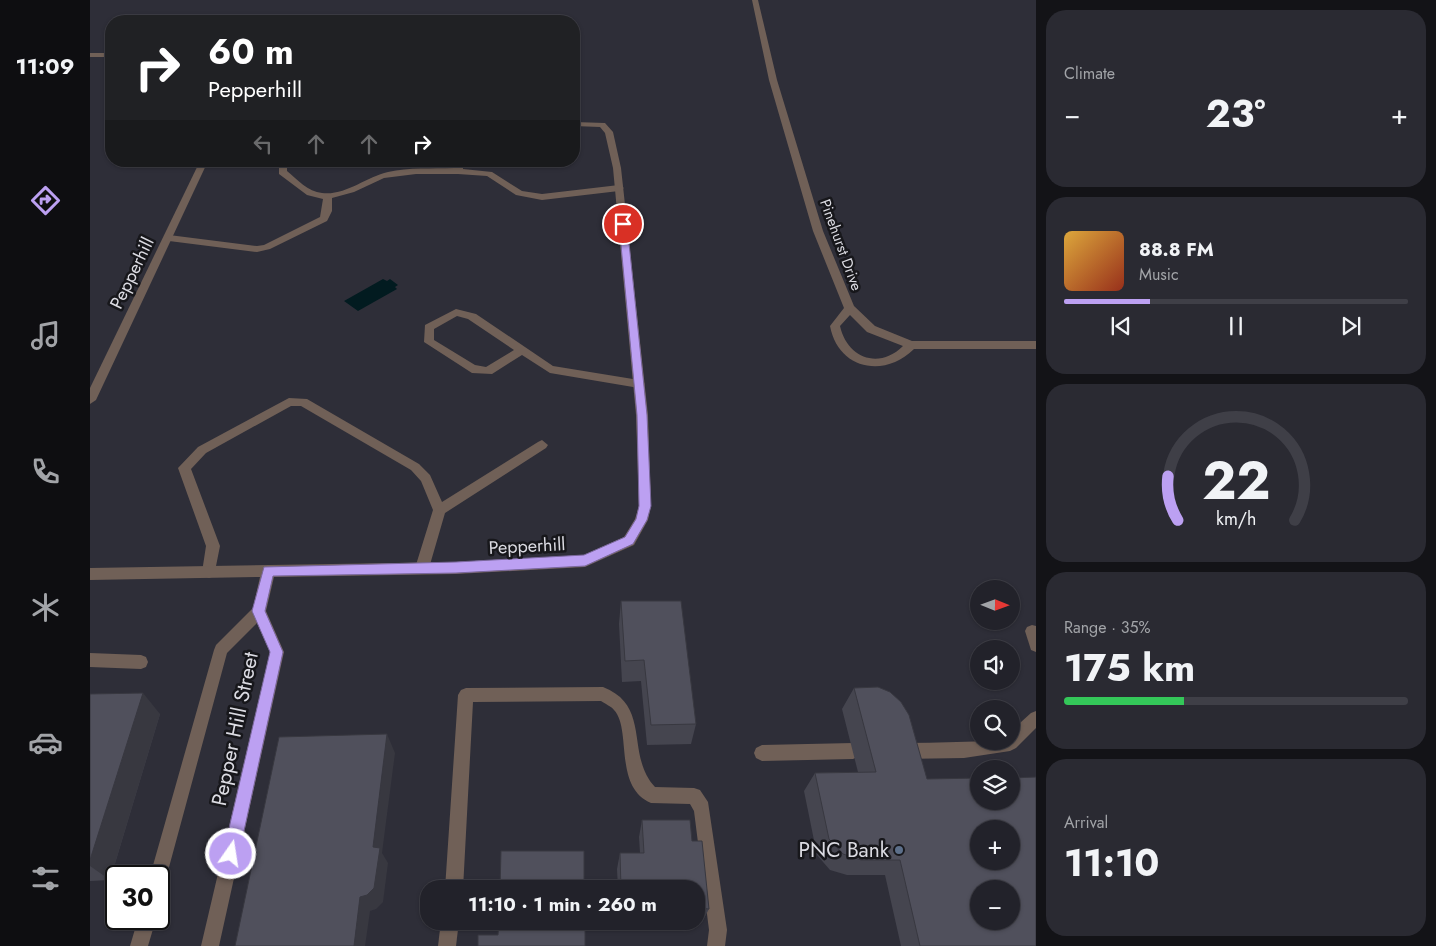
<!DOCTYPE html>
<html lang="en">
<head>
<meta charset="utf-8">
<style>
  body { margin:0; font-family:Jost,sans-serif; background:#2a2a32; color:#f1f3f6; height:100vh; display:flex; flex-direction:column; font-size:19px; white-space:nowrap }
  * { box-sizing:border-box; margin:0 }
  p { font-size:16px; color:#a2a4a8 }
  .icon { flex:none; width:28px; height:28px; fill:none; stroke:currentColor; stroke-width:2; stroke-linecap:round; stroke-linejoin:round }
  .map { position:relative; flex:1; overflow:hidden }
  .drawer { display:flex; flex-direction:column; gap:10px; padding:10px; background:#131317; width:400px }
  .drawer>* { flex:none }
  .banner { position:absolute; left:15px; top:15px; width:475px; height:152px; border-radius:20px; box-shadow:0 1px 4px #0004,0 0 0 1px #3f3f47; background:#202124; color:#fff; overflow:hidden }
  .needle { width:32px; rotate:91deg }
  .controls { position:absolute; left:880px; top:580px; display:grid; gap:10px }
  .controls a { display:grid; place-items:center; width:50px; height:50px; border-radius:50%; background:#22222a; box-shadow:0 1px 4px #0004,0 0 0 1px #3f3f47; font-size:25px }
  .speed { position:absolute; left:15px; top:865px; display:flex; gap:10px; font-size:25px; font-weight:700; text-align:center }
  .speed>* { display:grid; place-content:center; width:65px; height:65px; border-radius:50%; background:#22222a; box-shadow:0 1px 4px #0004,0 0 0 1px #3f3f47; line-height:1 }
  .speed .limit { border:2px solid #111; border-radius:8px; background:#fff; color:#111 }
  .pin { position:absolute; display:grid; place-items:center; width:42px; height:42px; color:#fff; margin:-21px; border:2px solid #fff; border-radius:50%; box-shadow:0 1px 5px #0007 }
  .me { position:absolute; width:55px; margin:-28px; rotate:13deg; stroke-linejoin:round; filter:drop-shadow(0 0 4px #0008) }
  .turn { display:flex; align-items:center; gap:18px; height:105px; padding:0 20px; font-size:22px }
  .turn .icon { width:65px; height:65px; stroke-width:2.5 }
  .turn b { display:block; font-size:35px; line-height:42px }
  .lanes { display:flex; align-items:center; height:48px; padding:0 20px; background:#0003; justify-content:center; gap:25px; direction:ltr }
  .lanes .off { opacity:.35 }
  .big { font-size:38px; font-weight:700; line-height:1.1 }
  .drawer .tile { flex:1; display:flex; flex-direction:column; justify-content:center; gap:8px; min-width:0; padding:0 18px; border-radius:20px; background:#2a2a32 }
  .drawer .dial { align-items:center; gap:0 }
  .dial svg { height:130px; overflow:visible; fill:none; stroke:#3f3f47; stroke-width:7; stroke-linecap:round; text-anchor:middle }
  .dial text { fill:#f1f3f6; stroke:none }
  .song { display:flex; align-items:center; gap:15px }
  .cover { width:60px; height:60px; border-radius:8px; background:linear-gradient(135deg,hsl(40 70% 55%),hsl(10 70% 35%)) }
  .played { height:5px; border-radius:2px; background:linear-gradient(90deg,#bca0f2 25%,#3f3f47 25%) }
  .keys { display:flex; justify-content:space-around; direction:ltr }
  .heat { display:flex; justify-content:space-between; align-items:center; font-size:28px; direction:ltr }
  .charge { height:8px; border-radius:4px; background:linear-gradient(90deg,#34c759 35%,#3f3f47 0) }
  .trip { position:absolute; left:330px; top:880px; width:285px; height:50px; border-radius:20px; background:#22222a; box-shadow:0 1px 4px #0004,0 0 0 1px #3f3f47; font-weight:700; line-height:50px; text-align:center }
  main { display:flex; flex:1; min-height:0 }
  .dock { display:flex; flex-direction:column; width:90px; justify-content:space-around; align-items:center; background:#0e0e11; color:#a2a4a8 }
  .dock .icon { width:35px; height:35px }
  .dock .active { color:#bca0f2 }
  .dock b { font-size:22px; color:#f1f3f6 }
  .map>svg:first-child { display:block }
  .water { fill:#021b20 }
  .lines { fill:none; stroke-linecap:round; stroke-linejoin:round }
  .service { fill:#706057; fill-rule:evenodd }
  .minor { fill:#706057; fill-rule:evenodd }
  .wall { fill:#45454f }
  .shaded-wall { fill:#383840 }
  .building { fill:#50505c; stroke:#383840; fill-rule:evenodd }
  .route { fill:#bca0f2; stroke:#7a689d }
  .service-dot { fill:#5c6f8a; stroke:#17171b; stroke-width:2 }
  .labels { text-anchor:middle; stroke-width:5; stroke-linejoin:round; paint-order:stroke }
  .far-street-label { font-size:15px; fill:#dbdbe2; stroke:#17171b }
  .street-label { font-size:18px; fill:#dbdbe2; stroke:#17171b }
  .near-street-label { font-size:21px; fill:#dbdbe2; stroke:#17171b }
  .near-poi-label { font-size:21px; fill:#dbdbe2; stroke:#17171b; text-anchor:end }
</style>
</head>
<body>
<main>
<nav class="dock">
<b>11:09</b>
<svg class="icon active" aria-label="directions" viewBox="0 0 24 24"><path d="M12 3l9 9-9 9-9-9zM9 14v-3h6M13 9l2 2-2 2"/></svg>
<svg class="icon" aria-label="music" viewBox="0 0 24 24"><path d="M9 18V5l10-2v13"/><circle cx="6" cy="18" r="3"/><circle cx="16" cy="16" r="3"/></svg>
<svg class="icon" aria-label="phone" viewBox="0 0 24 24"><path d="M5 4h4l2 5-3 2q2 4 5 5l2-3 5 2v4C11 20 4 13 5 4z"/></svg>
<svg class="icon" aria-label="climate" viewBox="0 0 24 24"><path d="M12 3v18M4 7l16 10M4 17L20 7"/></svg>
<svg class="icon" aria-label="car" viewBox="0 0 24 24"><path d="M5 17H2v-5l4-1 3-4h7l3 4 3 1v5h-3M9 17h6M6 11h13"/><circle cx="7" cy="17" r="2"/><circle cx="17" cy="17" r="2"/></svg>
<svg class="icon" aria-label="filters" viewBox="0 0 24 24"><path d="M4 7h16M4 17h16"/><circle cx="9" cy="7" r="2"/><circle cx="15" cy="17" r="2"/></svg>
</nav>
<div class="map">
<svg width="946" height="946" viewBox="0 0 946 946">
  <rect width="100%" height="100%" fill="#2e2e38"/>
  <polygon class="water" points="293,279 297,281 300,279 308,285 305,287 307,289 268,311 254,301"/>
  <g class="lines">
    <g class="service">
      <path d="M189,161h8v10c10,8 21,21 35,22 23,3 44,-16 66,-21 21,-5 44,-3 66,-4l1,-7h8v8l29,3 30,19 20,3 77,-9 5,3 -5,3 -77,9 -26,-5 -29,-19 -29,-2h-42l-32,4 -30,14 -22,6v13l-5,10 -57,28 -13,3 -88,-11 -5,-3 5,-3 88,11 7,-1 56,-28 3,-18 -16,-4 -28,-21z"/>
      <path d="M366,309l20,5 77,52 86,14 6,4 -6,4 -89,-15 -28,-18 -30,19 -20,-1 -48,-31 1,-17zM367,316l11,3 46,31 -28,17 -11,-2 -41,-25v-11z"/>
      <polygon points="199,398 217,399 329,464 340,475 352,502 448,442 452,440 458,445 456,448 355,513 339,568 337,572 332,574 327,572 325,568 343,510 331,481 321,470 211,406 201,406 116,453 101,469 130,546 124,576 119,578 114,576 112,572 116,546 88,468 108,447"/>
      <polygon points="942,625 946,626 946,652 941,650 935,631 937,627"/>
      <polygon points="0,653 51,655 56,657 58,662 56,667 51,669 0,667"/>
      <path d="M513,687c49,19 22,68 52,100l39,1 6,2 8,12 19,128 -2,16h-18l2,-16 -15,-119 -4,-7 -39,-1c-38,-16 -19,-74 -37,-93 -3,-4 -9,-6 -13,-9l-128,1 -10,187h-18l13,-194 3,-5 5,-2z"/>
      <path d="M946,711v17l-20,20 -6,3 -46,7 -63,1 -6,-3 -2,-5 2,-5 6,-3c38,0 74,-2 110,-2v-10l20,-18z"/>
      <polygon points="763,743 769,746 771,751 769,756 763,759 672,761 666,758 664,753 666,748 672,745"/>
      <polygon points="351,921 369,921 366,946 348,946"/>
    </g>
    <g class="minor">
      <path d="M662,0h6l19,80 46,151 31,75 21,20 37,15h124v8h-122c-30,30 -76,20 -84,-23l14,-18 -31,-77 -44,-151zM760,315l17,17 36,14c-24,24 -56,12 -63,-20z"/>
      <rect x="0" y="53" width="21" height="4"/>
      <polygon points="484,122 515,123 523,132 531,168 558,415 561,506 558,520 544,545 495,567 366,574 184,577 176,611 194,652 129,946 111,946 180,652 167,623 137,653 75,882 69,885 69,876 60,876 124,650 126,645 163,608 170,577 0,580 0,568 366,562 494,555 534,537 545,519 549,506 546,415 523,168 515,133 510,127 484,126"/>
      <polygon points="110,161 118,161 6,400 0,404 0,388"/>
      <polygon points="48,919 66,919 58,946 40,946"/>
    </g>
  </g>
  <g class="wall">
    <polygon points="531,601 606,724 601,744 557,745 551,681 532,682 529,624"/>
    <polygon points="764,688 837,779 946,946 811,946 795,875 757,875 740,870 727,855 714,791 725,773 768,772 752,709"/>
    <polygon points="0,694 70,714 20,880 0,881"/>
    <polygon points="552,820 602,841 619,909 612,922 580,922 580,921 606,921 606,889 528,889 527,869 530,853 550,853 549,837"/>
  </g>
  <g class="shaded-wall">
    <polygon points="53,693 70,714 20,880 0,866 0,860"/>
    <polygon points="297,734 305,753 292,853 298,863 293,902 286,909 280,911 275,946 264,946 270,897 283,847"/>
  </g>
  <g class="building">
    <polygon points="531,601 591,601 606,724 561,725 554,660 535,661"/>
    <path d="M788,687l12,5 11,10 8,13 18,64 52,-1v23h32v-23l25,-1v169h-116l-20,-86h-39l-18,-6 -14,-15 -14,-66 61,-1 -22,-84zM889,829h32v32h-32zM889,889h32v32h-32z"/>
    <polygon points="53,693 0,860 0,694"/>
    <polygon points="297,734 283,847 290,848 284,888 277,895 270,897 264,946 145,946 189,737"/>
    <polygon points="552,820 600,820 602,841 612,841 619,909 606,908 606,889 531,888 530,853 554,853"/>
    <polygon points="411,851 494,851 494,889 410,889"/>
    <polygon points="409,921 495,921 495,946 388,946 388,935 408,935"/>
  </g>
  <polygon class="route" points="533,222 537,224 557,415 561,506 557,520 543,544 495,566 366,573 183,576 175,611 193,652 149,854 146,860 141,862 135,860 133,854 180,652 162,611 174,567 366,562 494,555 535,537 546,519 549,506 547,415 529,224"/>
  <circle class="service-dot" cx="809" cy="850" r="5"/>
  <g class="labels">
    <g class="far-street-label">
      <text transform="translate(751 245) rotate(70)" y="5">Pinehurst Drive</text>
    </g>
    <g class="street-label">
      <text transform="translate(42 273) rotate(-64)" y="6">Pepperhill</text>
      <text transform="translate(437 546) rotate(-3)" y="6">Pepperhill</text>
    </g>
    <g class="near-street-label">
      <text transform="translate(145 729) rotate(-78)" y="7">Pepper Hill Street</text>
    </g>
    <g class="near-poi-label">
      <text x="799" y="857">PNC Bank</text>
    </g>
  </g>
</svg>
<div class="controls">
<a><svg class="needle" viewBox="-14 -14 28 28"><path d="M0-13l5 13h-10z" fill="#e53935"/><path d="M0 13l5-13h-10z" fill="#a2a4a8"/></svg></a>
<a><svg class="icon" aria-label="sound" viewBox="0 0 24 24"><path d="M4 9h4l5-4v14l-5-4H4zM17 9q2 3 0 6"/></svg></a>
<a><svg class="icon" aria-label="search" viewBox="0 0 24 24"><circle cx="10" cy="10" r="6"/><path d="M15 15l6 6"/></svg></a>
<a><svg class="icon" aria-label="layers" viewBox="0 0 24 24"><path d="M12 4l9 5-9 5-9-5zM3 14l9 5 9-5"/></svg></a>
<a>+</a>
<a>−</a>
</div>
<div class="speed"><div class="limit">30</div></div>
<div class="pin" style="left:533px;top:224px;background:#d93025"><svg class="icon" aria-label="arrive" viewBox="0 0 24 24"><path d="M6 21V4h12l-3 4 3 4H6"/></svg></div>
<svg class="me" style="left:141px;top:854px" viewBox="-20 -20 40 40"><circle r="17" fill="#bca0f2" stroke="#fff" stroke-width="3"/><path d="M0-11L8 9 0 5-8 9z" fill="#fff"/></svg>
<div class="trip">11:10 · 1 min · 260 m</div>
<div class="banner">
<div class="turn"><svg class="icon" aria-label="right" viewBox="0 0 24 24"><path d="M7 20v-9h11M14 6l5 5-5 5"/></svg><div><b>60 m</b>Pepperhill</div></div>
<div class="lanes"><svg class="icon off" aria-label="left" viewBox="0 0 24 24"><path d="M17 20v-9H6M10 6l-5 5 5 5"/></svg><svg class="icon off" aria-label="ahead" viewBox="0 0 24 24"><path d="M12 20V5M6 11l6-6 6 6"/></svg><svg class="icon off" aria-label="ahead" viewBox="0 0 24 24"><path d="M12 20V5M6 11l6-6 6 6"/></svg><svg class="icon" aria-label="right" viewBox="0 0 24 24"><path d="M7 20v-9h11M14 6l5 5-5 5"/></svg></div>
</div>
</div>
<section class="drawer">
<div class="tile"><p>Climate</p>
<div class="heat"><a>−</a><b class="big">23°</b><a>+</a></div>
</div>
<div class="tile">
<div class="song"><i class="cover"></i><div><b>88.8 FM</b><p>Music</p></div></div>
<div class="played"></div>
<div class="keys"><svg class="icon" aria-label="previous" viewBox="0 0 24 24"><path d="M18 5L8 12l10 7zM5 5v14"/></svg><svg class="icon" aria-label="pause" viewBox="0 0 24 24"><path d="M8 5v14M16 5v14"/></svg><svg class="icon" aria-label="next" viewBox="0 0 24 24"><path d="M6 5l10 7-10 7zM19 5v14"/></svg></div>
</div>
<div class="tile dial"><svg viewBox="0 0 100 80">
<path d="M14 69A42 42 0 1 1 86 69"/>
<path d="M14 69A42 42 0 0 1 8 42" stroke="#bca0f2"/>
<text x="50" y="56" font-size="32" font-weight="700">22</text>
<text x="50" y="72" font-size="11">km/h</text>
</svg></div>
<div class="tile"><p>Range · 35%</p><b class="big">175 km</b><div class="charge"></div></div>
<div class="tile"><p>Arrival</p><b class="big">11:10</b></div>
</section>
</main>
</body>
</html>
